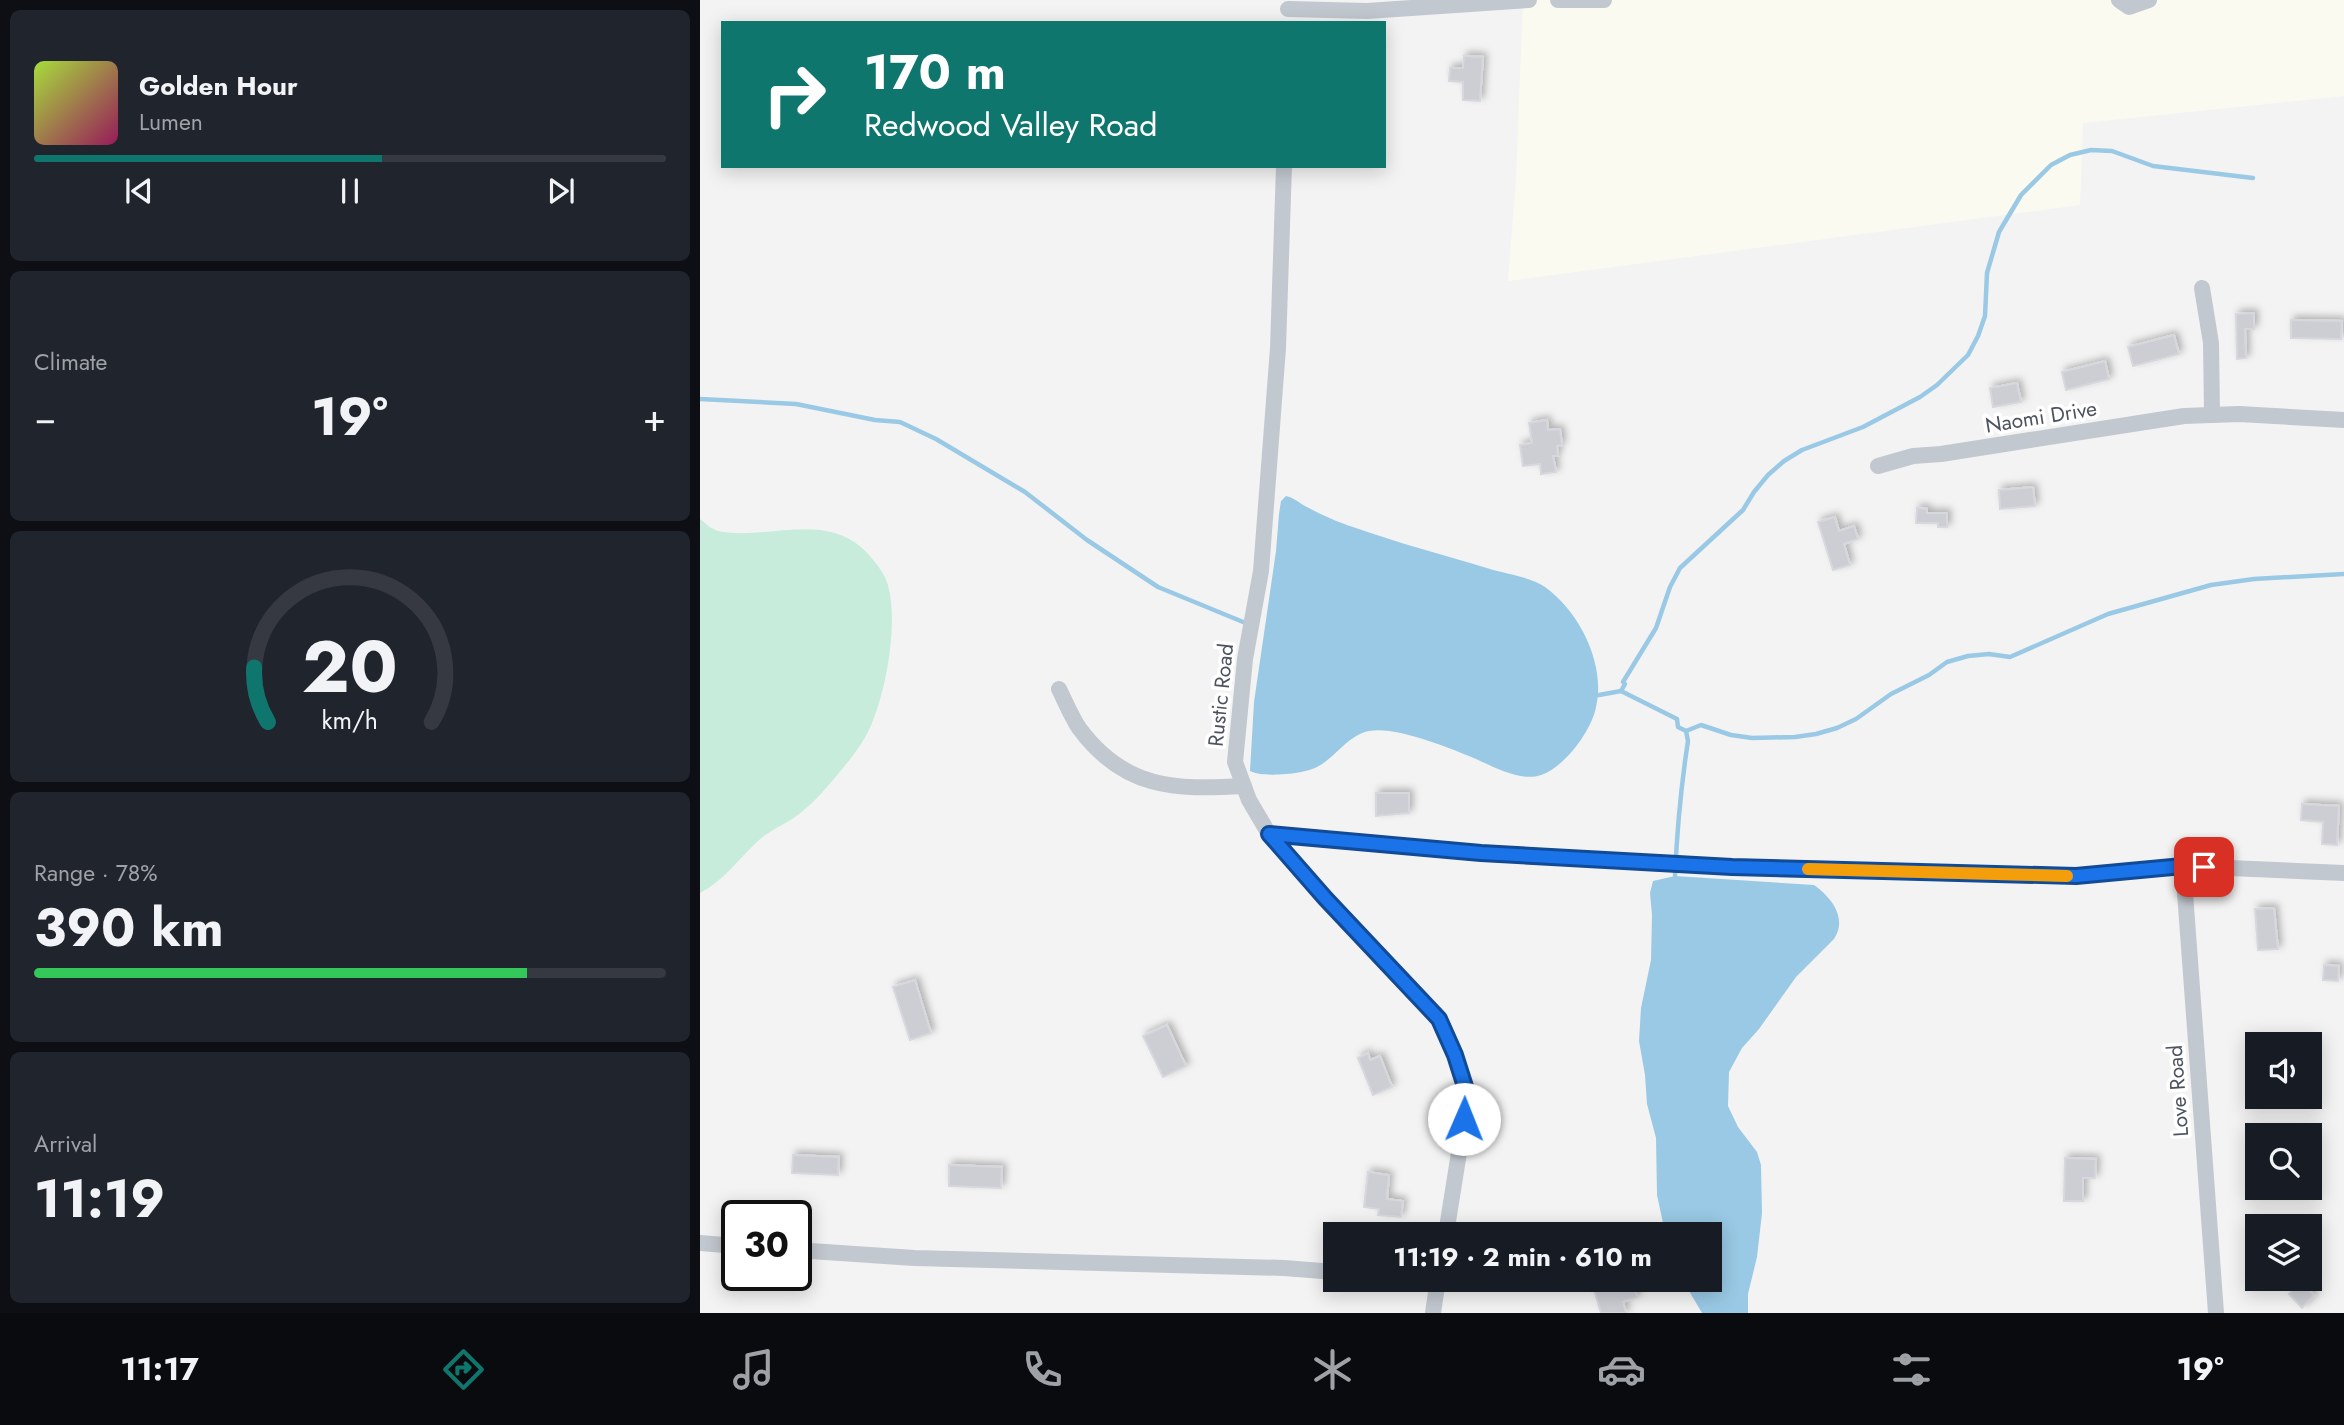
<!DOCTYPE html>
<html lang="en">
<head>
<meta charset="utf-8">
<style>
  body { margin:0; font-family:Jost,sans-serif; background:#20242c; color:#f1f3f6; height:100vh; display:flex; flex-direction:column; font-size:26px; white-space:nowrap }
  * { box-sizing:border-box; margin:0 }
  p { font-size:23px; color:#9ea1a6 }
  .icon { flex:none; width:38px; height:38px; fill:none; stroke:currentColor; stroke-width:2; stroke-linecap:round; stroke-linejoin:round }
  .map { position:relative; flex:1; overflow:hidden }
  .side { display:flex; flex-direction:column; gap:10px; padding:10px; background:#0d0f14; width:700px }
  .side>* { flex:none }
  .top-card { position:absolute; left:21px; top:21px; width:665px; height:147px; border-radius:0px; box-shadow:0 4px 18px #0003; background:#0f766e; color:#fff; overflow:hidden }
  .buttons { position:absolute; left:1545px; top:1032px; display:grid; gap:14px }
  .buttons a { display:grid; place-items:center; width:77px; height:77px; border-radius:0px; background:#171b24; box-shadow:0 4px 18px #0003; font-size:35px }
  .speed { position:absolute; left:21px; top:1200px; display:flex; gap:14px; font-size:35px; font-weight:700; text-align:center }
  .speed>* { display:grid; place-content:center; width:91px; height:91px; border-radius:50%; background:#171b24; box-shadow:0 4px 18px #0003; line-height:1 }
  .speed .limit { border:4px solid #111; border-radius:10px; background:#fff; color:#111 }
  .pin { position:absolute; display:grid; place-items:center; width:60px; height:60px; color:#fff; margin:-30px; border-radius:14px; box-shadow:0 4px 10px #0006 }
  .me { position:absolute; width:77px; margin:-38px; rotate:1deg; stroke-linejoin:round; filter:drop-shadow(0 0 5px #0008) }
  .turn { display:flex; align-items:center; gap:24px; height:147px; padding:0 28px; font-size:32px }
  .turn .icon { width:91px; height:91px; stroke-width:2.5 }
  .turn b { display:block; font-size:49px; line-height:60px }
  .big { font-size:52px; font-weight:700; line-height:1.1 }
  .side .tile { flex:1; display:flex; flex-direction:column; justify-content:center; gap:10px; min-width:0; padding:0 24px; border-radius:10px; background:#20242c }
  .side .dial { align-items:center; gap:0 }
  .dial svg { height:182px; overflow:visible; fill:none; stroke:#363941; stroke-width:7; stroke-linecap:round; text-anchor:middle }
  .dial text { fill:#f1f3f6; stroke:none }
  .song { display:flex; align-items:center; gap:21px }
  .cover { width:84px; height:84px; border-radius:10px; background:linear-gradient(135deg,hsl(80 70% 55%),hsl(330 70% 35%)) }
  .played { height:7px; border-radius:4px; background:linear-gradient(90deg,#0f766e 55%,#363941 55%) }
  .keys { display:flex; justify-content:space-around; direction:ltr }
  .heat { display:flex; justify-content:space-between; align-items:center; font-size:38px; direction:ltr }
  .charge { height:10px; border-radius:5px; background:linear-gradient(90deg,#34c759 78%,#363941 0) }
  .trip { position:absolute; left:623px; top:1222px; width:399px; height:70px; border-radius:0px; background:#171b24; box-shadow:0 4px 18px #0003; font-weight:700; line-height:70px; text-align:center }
  .tab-bar { display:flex; height:112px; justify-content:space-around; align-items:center; background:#090b0e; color:#9ea1a6 }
  .tab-bar .icon { width:49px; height:49px }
  .tab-bar .active { color:#0f766e }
  .tab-bar b { font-size:32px; color:#f1f3f6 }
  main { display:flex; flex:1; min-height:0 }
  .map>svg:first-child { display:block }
  .commercial { fill:#fbfaf0 }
  .green { fill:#c7ecdb }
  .water { fill:#99c9e5 }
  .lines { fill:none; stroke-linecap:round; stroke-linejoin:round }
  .stream { stroke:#99c9e5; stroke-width:4.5 }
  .building { fill:#cdced4; stroke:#d7d8dd; stroke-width:2; filter:url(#shadow) }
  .minor { stroke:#c2c8cf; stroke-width:16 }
  .route-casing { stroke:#114b97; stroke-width:18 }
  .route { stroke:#1a73e8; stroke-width:12 }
  .slow { stroke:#f59e0b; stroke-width:12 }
  .labels { text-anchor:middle; stroke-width:7; stroke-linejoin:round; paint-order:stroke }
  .street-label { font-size:21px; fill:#4c535e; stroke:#fff }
</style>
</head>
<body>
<main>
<section class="side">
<div class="tile">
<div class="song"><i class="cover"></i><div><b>Golden Hour</b><p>Lumen</p></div></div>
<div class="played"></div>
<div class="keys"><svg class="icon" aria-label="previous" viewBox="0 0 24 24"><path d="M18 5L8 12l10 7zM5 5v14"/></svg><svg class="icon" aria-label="pause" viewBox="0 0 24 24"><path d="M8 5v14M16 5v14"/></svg><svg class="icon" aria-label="next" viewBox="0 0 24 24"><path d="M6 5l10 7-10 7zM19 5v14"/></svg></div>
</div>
<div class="tile"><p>Climate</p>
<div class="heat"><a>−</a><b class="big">19°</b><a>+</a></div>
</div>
<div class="tile dial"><svg viewBox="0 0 100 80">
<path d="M14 69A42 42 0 1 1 86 69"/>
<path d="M14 69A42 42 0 0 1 8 45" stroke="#0f766e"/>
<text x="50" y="56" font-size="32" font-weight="700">20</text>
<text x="50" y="72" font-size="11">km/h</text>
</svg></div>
<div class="tile"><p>Range · 78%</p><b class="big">390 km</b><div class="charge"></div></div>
<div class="tile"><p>Arrival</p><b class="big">11:19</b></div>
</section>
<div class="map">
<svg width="1644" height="1313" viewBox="0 0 1644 1313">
  <defs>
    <filter id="shadow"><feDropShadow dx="3.5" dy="-3.5" stdDeviation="3.5" flood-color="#0004"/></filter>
  </defs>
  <rect width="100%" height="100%" fill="#f4f3f3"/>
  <polygon class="commercial" points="823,0 1644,0 1644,96 1383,123 1380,205 808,281 816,180"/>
  <path class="green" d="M0,519c5,4 11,10 18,12 47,10 103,-19 144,17 8,7 22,24 25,34 12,37 0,105 -15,141 -8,21 -25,40 -39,57 -10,12 -22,25 -34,34 -12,10 -28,15 -40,26 -19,17 -35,41 -59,53z"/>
  <g class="water">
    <path d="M586,496c8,2 12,6 19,10 15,8 32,16 48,21 45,16 91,28 137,42 17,5 41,8 55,18 35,25 61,78 51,120 -4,23 -32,61 -55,68 -20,7 -47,-8 -65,-16 -26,-11 -80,-33 -107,-28 -21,4 -34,27 -52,36 -12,7 -55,11 -67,4l4,-69 22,-151 3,-37 2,-13z"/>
    <path d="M975,876l139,9c17,12 34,33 20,54l-38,38 -37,52 -17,19 -13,24 -1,34 10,21 19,25 4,13 1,48 -5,44 -9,37v19h-46l-20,-34h28v-45h-41l-6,-11 -6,-28 -1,-57 -9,-34 -2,-29 -6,-34 2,-33 10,-48 1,-45 -2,-22 3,-12z"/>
  </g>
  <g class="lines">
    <g class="stream">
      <polyline points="0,399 96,404 175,420 200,422 236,439 325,492 387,540 458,587 548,624"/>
      <polyline points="921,691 925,684 923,682 956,628 970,587 980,568 1043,510 1054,492 1068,475 1084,461 1102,450 1163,427 1220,397 1237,385 1268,355 1278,336 1285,316 1287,273 1299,232 1321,195 1351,165 1370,155 1391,150 1412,151 1453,166 1553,178"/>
      <path d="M899,695l22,-4 56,28 1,8 8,4 2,10c-7,45 -11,89 -13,135"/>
      <polyline points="986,731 1001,725 1031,735 1052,738 1095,737 1116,734 1137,728 1156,719 1191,694 1229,675 1247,662 1268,656 1289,654 1310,657 1408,614 1511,585 1554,579 1644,574"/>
    </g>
  </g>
  <g class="building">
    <polygon points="764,56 783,57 780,101 763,100 763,82 749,81 750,68 763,68"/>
    <polygon points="1554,313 1554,329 1545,329 1546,358 1537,359 1536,314"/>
    <polygon points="1591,320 1642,321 1641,339 1591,338"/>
    <polygon points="1474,335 1479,354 1433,366 1428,347"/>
    <polygon points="1405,361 1409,379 1366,390 1362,372"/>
    <polygon points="1317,383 1321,402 1293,407 1290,388"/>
    <polygon points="847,420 848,430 860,429 862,445 857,446 858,456 853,456 856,472 841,474 840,464 823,466 820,445 832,443 829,423"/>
    <polygon points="1333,487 1335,506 1300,509 1299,490"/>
    <polygon points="1217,508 1227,509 1227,513 1247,513 1247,527 1238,527 1238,523 1216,523"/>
    <polygon points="1135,517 1139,531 1154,526 1158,539 1144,544 1150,565 1133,570 1118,522"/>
    <polygon points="676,793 709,793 709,813 676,816"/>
    <polygon points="1602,804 1639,806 1637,845 1622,844 1623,822 1601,820"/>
    <polygon points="1574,908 1578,949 1558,950 1555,909"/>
    <polygon points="1624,965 1639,966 1638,981 1623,980"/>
    <polygon points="215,980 231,1033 210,1040 193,987"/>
    <polygon points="467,1025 486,1066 463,1077 443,1036"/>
    <polygon points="668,1053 670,1060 680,1056 692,1087 673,1095 658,1058"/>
    <polygon points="93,1155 139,1157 138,1175 92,1173"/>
    <polygon points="1365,1158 1396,1159 1395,1178 1383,1178 1383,1201 1364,1201"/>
    <polygon points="249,1165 302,1167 301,1188 249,1186"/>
    <polygon points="668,1172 689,1175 687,1199 703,1201 701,1217 678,1215 679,1209 664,1207"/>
    <polygon points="891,1279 912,1279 915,1289 933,1283 937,1297 923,1302 926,1313 901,1313"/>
    <polygon points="1601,1282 1614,1295 1602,1308 1589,1294"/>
  </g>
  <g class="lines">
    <g class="minor">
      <polyline points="858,0 904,0"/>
      <polyline points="1419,0 1429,7 1449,0"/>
      <polyline points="588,9 667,11 829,0"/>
      <polyline points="584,166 578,348 561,571 545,659 535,762 549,800 569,834 625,898 739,1019 755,1055 768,1096 746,1234"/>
      <polyline points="1502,288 1511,343 1512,414"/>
      <polyline points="1178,466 1213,456 1241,454 1484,416 1539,414 1644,420"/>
      <path d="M359,689c6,12 12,27 20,39 45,61 95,62 165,58"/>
      <polyline points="569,834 781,853 1032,867 1376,876 1483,866 1644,873"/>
      <polyline points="1483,866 1516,1313"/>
      <polyline points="0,1243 37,1246"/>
      <polyline points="96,1250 214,1258 584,1268 635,1272"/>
      <polyline points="733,1313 738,1279"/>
    </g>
  </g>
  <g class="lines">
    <g class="route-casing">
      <polyline id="route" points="764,1119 768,1096 755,1055 739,1019 625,898 569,834 781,853 1032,867 1376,876 1483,866 1504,867"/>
    </g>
    <use href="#route" class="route"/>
    <polyline class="slow" points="1108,869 1367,876"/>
  </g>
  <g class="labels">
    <g class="street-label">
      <text transform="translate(1341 417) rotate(-9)" y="7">Naomi Drive</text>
      <text transform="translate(521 695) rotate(-84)" y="7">Rustic Road</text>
      <text transform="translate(1478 1091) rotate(-94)" y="7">Love Road</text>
    </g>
  </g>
</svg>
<div class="buttons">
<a><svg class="icon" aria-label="sound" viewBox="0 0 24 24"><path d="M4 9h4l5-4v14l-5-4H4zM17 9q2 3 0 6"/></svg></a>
<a><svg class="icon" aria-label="search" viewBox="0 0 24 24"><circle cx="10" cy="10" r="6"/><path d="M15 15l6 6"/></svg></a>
<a><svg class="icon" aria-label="layers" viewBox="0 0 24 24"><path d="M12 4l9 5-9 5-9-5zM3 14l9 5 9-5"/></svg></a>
</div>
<div class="speed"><div class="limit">30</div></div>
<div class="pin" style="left:1504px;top:867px;background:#d93025"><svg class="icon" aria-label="arrive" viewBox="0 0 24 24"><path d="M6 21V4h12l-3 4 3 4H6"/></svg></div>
<svg class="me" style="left:764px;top:1119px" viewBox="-20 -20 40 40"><circle r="19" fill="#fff"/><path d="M0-13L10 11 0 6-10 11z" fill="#1a73e8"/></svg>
<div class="trip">11:19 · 2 min · 610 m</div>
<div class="top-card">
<div class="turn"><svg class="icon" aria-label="right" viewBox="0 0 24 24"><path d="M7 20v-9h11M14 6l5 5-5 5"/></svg><div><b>170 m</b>Redwood Valley Road</div></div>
</div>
</div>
</main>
<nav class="tab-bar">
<b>11:17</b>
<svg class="icon active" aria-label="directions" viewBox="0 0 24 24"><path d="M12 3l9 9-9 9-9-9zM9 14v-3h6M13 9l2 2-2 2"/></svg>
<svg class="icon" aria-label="music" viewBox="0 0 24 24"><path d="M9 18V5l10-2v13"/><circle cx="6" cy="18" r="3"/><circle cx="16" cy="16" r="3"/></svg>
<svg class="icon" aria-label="phone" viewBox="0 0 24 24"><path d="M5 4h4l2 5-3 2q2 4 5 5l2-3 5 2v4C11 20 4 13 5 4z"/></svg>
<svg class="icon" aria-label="climate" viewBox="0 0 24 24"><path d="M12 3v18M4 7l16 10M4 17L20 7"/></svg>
<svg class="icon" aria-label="car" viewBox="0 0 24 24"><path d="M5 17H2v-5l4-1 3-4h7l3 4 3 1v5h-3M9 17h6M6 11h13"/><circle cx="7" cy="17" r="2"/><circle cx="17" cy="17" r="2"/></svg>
<svg class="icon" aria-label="filters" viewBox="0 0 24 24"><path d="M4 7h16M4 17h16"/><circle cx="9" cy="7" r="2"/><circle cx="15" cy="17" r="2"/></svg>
<b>19°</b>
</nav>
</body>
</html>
